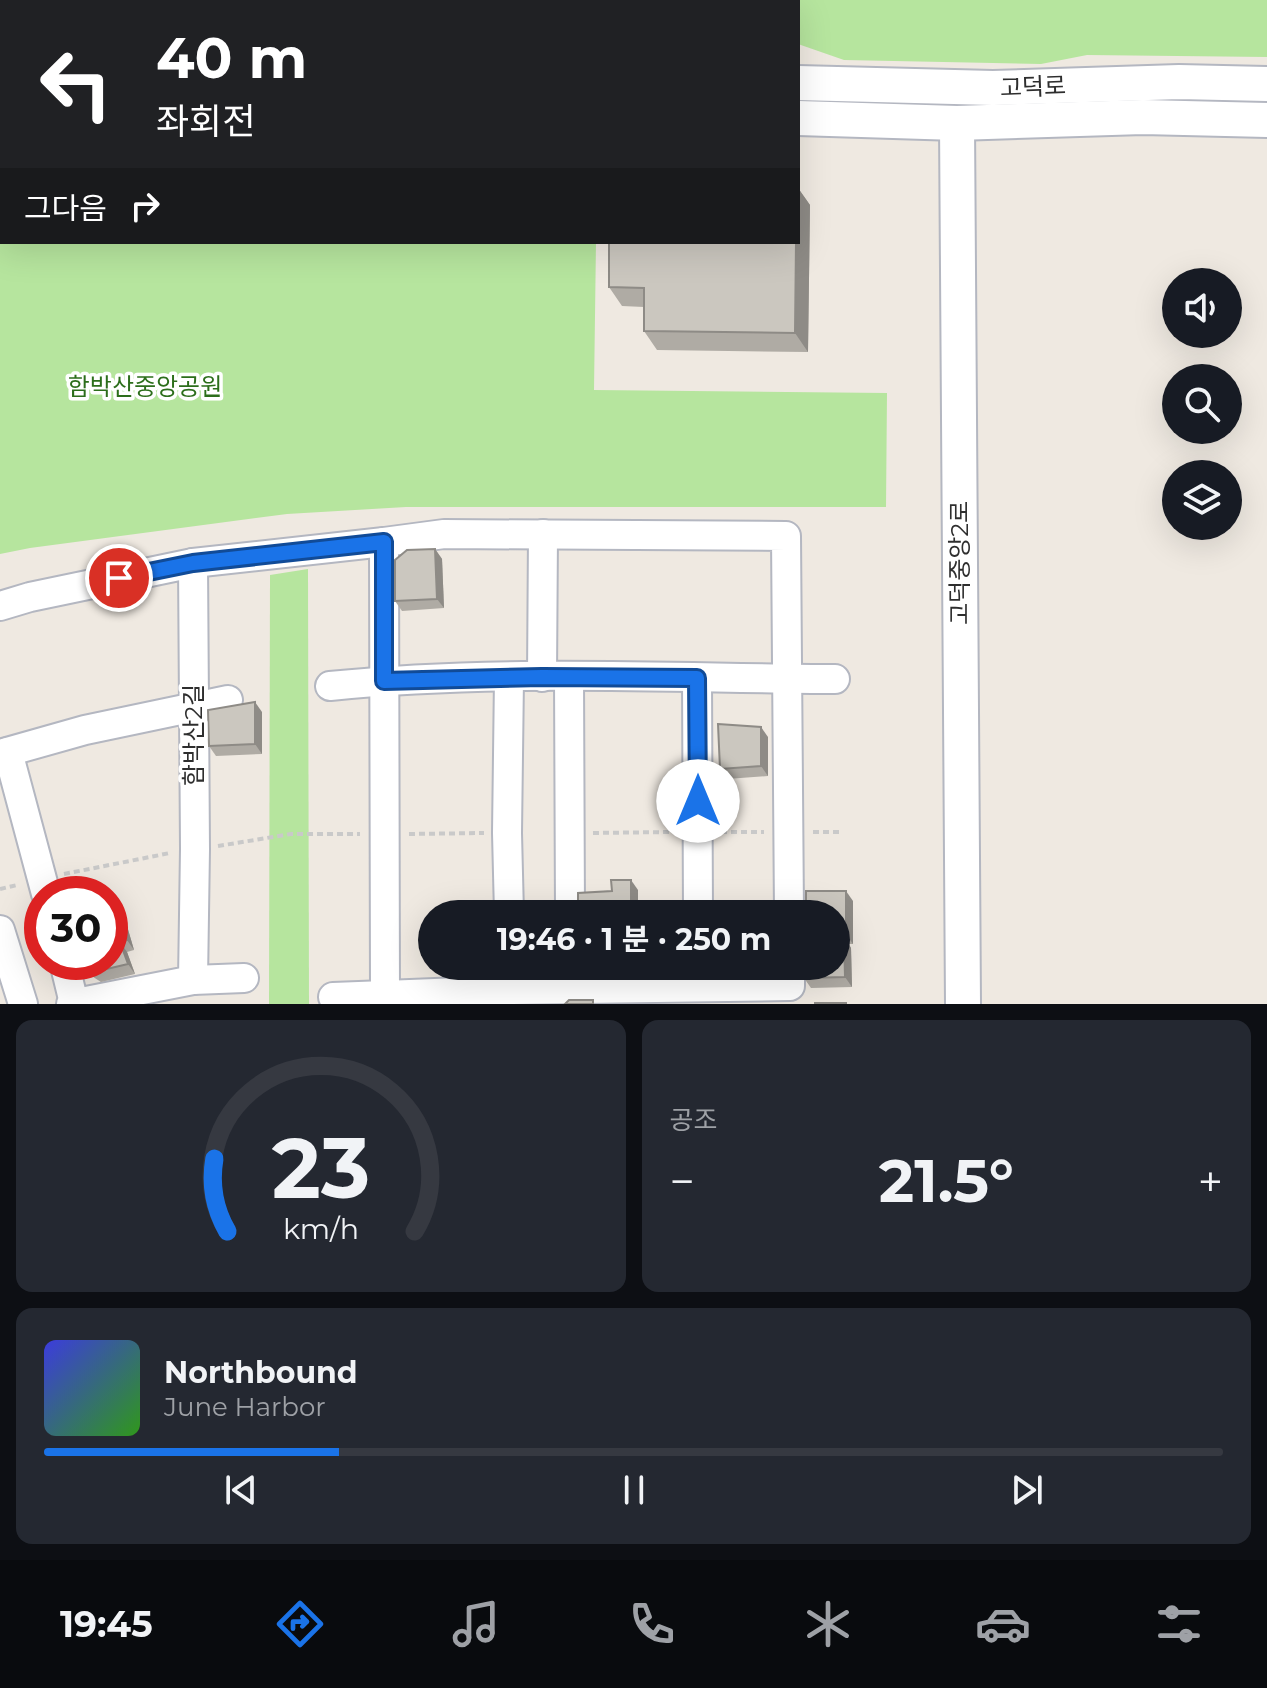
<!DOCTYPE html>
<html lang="ko">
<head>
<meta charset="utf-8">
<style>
  body { margin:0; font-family:Montserrat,"Noto Sans KR",sans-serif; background:#242831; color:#f1f3f6; height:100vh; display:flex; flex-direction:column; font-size:30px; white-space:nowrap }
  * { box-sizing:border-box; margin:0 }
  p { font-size:26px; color:#9ea1a6 }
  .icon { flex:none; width:44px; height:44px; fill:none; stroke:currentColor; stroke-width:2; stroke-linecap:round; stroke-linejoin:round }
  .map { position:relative; height:1004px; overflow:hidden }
  .details { display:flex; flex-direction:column; gap:16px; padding:16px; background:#0d0f14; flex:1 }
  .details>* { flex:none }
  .guide { position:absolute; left:0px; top:0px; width:800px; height:244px; box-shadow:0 8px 32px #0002; background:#202124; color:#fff; overflow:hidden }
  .fabs { position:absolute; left:1162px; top:268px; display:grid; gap:16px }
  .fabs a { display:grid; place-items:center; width:80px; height:80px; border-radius:50%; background:#171b24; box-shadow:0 8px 32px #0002; font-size:40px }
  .speed { position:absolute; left:24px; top:876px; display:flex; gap:16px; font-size:40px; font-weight:700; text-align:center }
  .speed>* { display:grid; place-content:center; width:104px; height:104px; border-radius:50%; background:#171b24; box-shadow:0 8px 32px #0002; line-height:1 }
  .speed .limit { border:12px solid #d22; background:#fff; color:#111 }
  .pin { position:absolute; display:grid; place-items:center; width:68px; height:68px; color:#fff; margin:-34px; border:4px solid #fff; border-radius:50%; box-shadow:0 2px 8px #0007 }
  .me { position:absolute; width:88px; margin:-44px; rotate:0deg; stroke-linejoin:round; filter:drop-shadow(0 0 6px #0008) }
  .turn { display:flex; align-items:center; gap:28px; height:168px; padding:0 24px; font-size:36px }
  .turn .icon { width:104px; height:104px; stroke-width:2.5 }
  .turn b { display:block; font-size:56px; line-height:68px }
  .then { display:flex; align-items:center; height:76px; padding:0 24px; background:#0003; gap:16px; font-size:30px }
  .big { font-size:60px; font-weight:700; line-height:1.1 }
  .details .widget { flex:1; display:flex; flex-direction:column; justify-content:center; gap:12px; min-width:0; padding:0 28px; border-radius:16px; background:#242831 }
  .details .dial { align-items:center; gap:0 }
  .dial svg { height:208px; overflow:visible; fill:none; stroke:#363941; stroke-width:7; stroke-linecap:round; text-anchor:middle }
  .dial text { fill:#f1f3f6; stroke:none }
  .song { display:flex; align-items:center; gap:24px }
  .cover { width:96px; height:96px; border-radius:12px; background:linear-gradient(135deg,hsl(240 70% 55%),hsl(110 70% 35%)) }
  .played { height:8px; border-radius:4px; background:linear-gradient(90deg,#1a73e8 25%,#363941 25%) }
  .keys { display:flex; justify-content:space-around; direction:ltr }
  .heat { display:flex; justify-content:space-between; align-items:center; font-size:44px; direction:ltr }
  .details .tiles { flex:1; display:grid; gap:16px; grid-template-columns:1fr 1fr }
  .widget:last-child { grid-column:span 2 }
  .trip { position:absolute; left:418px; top:900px; width:432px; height:80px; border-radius:40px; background:#171b24; box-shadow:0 8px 32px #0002; font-weight:700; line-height:80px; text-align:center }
  .menu { display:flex; height:128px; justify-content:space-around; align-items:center; background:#090b0e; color:#9ea1a6 }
  .menu .icon { width:56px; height:56px }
  .menu .on { color:#1a73e8 }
  .menu b { font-size:36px; color:#f1f3f6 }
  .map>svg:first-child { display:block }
  .green { fill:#b6e59e }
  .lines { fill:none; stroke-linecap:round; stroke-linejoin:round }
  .minor-casing { stroke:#b4b7c1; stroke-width:32 }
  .tertiary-casing { stroke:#b4b7c1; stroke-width:38 }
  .path { stroke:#c9c9c9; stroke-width:4; stroke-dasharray:6 4; stroke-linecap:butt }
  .minor { stroke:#fff; stroke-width:28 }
  .tertiary { stroke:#fff; stroke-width:34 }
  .wall { fill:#afaba4 }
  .shaded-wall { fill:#8e8b86 }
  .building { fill:#cbc7bf; stroke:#8e8b86; stroke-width:2 }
  .route-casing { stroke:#114b97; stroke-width:20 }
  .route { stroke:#1a73e8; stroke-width:14 }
  .labels { text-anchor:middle; stroke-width:7; stroke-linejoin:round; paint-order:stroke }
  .street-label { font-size:24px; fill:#2e2e2e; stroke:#fff }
  .park-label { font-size:24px; fill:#2c6e1b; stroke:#fff }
</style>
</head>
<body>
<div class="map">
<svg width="1267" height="1004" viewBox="0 0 1267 1004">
  <rect width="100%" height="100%" fill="#efe9e1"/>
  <g class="green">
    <polygon points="324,0 1267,0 1267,57 1087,55 1041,64 844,60 798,44 798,2 330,2"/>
    <polygon points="0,24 2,25 2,242 596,242 594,390 887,393 886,507 406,507 287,514 30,548 0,554"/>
    <polygon points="308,569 309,1004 269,1004 270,575"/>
  </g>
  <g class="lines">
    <g class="minor-casing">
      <g id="minor">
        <polyline points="193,563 384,542"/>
        <polyline points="0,606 30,597 193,563 195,849 193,980 71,1004"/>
        <polyline points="542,677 543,534"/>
        <polyline points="569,677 570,914"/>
        <polyline points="509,678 507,833 509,914"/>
        <polyline points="697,678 698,914"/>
        <path d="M330,686c167,-17 337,-8 505,-7"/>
        <polyline points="8,752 46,894"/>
        <polyline points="0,754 85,730 228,700"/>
        <polyline points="789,914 786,536 444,534 384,542 385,995 512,990 790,986 790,966"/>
        <polyline points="0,930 23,1004"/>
        <polyline points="64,962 74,1003"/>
        <polyline points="193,980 244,978"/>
        <polyline points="333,997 385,995"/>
      </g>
    </g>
    <g class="tertiary-casing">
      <g id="tertiary">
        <polyline points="71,0 78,2"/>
        <polyline points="224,0 231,2"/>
        <polyline points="798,83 993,88 1179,82 1267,84"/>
        <polyline points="798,118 957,123 1143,117 1267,120"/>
        <polyline points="957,123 963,1004"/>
      </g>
    </g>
    <g class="path">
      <polyline points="721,832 764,832"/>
      <polyline points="813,832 841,832"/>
      <polyline points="593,833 672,832"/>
      <polyline points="409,834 484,833"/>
      <polyline points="218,846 291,834 360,834"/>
      <polyline points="64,874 170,853"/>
      <polyline points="0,889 17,885"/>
    </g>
    <use href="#minor" class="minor"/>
    <use href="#tertiary" class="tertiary"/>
  </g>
  <g class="wall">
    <polygon points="798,188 810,205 808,352 657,350 644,331 644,307 622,306 609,287 798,242"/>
    <polygon points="435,549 442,559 444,608 402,611 395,601"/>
    <polygon points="262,712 262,754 216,756 209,746"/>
    <polygon points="768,737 768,776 727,779 720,769"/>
    <polygon points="853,901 853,944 849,944 851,948 852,987 811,988 804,978 836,966 836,914"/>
    <polygon points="127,926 134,950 127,952 135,974 101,982 87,973 80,962"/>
  </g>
  <g class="shaded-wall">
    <polygon points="798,188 810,205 808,352 795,333 796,242 798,242"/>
    <polygon points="435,549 442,559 444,608 437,599"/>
    <polygon points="255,702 262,712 262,754 255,744"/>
    <polygon points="761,727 768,737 768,776 761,766"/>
    <polygon points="631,880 638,890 638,914 631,914"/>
    <polygon points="846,891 853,901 853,944 846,934"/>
    <polygon points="120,916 127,926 134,950 127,940"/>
    <polygon points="844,938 851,948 852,987 845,977"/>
    <polygon points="120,942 127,952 135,974 128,964"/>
  </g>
  <g class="building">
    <polygon points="609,242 796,242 795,333 644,331 644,288 609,287"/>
    <polygon points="435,549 437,599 395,601 395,560 407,550"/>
    <polygon points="255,702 255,744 209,746 208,710"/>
    <polygon points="718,724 761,727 761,766 720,769"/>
    <polygon points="611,880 631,880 631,914 578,914 578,893 612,891"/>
    <polygon points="806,891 846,891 846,934 836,934 836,914 806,914"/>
    <polygon points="120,916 127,940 120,942 128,964 94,972 80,962 110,962 110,918"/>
    <polygon points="836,938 844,938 845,977 804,978 804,966 836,966"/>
    <polygon points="569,1000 593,1000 593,1004 565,1004"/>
    <rect x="815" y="1003" width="31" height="1"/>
  </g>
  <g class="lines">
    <g class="route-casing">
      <polyline id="route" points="119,578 193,563 384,542 384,681 542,677 697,678 698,801"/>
    </g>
    <use href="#route" class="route"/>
  </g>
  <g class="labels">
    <g class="street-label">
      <text transform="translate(1033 87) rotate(-2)" y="8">고덕로</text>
      <text transform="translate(960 563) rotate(-90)" y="8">고덕중앙2로</text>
      <text transform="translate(194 735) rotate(-90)" y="8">함박산2길</text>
    </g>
    <g class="park-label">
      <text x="145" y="395">함박산중앙공원</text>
    </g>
  </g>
</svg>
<div class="fabs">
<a><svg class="icon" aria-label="sound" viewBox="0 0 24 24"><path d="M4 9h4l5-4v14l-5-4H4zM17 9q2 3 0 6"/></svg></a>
<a><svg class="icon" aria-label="search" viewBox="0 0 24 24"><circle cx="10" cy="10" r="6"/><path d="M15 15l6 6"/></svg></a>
<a><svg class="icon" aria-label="layers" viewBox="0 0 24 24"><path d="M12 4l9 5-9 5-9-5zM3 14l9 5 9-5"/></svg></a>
</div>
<div class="speed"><div class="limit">30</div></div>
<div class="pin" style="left:119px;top:578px;background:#d93025"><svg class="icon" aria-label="arrive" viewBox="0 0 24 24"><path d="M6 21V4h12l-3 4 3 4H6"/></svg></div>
<svg class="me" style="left:698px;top:801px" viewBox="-20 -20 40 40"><circle r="19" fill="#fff"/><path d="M0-13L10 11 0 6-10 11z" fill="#1a73e8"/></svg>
<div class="trip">19:46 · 1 분 · 250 m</div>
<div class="guide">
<div class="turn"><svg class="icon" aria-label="left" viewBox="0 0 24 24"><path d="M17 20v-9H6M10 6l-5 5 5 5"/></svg><div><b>40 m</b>좌회전</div></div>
<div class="then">그다음<svg class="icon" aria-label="right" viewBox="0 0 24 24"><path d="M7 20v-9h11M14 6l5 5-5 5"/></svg></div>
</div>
</div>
<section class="details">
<div class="tiles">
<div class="widget dial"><svg viewBox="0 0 100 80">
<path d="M14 69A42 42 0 1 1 86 69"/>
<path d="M14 69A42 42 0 0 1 9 41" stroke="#1a73e8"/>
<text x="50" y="56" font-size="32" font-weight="700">23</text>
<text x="50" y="72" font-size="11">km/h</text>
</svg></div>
<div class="widget"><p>공조</p>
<div class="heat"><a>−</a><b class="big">21.5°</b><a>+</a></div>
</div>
<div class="widget">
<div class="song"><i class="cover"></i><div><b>Northbound</b><p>June Harbor</p></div></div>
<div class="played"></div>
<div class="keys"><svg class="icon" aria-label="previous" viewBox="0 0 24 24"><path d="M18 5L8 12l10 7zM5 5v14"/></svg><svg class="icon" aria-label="pause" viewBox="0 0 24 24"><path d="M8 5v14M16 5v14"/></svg><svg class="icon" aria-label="next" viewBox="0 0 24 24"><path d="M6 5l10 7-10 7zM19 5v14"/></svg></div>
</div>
</div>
</section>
<nav class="menu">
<b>19:45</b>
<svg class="icon on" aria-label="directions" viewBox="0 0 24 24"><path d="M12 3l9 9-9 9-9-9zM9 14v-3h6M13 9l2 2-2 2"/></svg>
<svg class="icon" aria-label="music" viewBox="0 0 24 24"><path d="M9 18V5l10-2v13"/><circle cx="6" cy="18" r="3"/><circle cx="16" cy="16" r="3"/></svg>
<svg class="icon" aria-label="phone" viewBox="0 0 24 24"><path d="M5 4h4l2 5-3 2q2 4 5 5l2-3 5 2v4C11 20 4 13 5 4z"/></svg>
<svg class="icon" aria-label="climate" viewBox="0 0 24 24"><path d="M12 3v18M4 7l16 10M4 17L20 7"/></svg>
<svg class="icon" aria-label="car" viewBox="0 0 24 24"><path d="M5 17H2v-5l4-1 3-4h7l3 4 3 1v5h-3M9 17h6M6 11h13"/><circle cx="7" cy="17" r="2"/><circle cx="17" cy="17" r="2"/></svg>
<svg class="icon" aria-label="filters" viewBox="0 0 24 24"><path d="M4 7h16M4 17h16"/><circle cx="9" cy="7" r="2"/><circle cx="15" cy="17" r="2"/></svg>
</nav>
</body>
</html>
